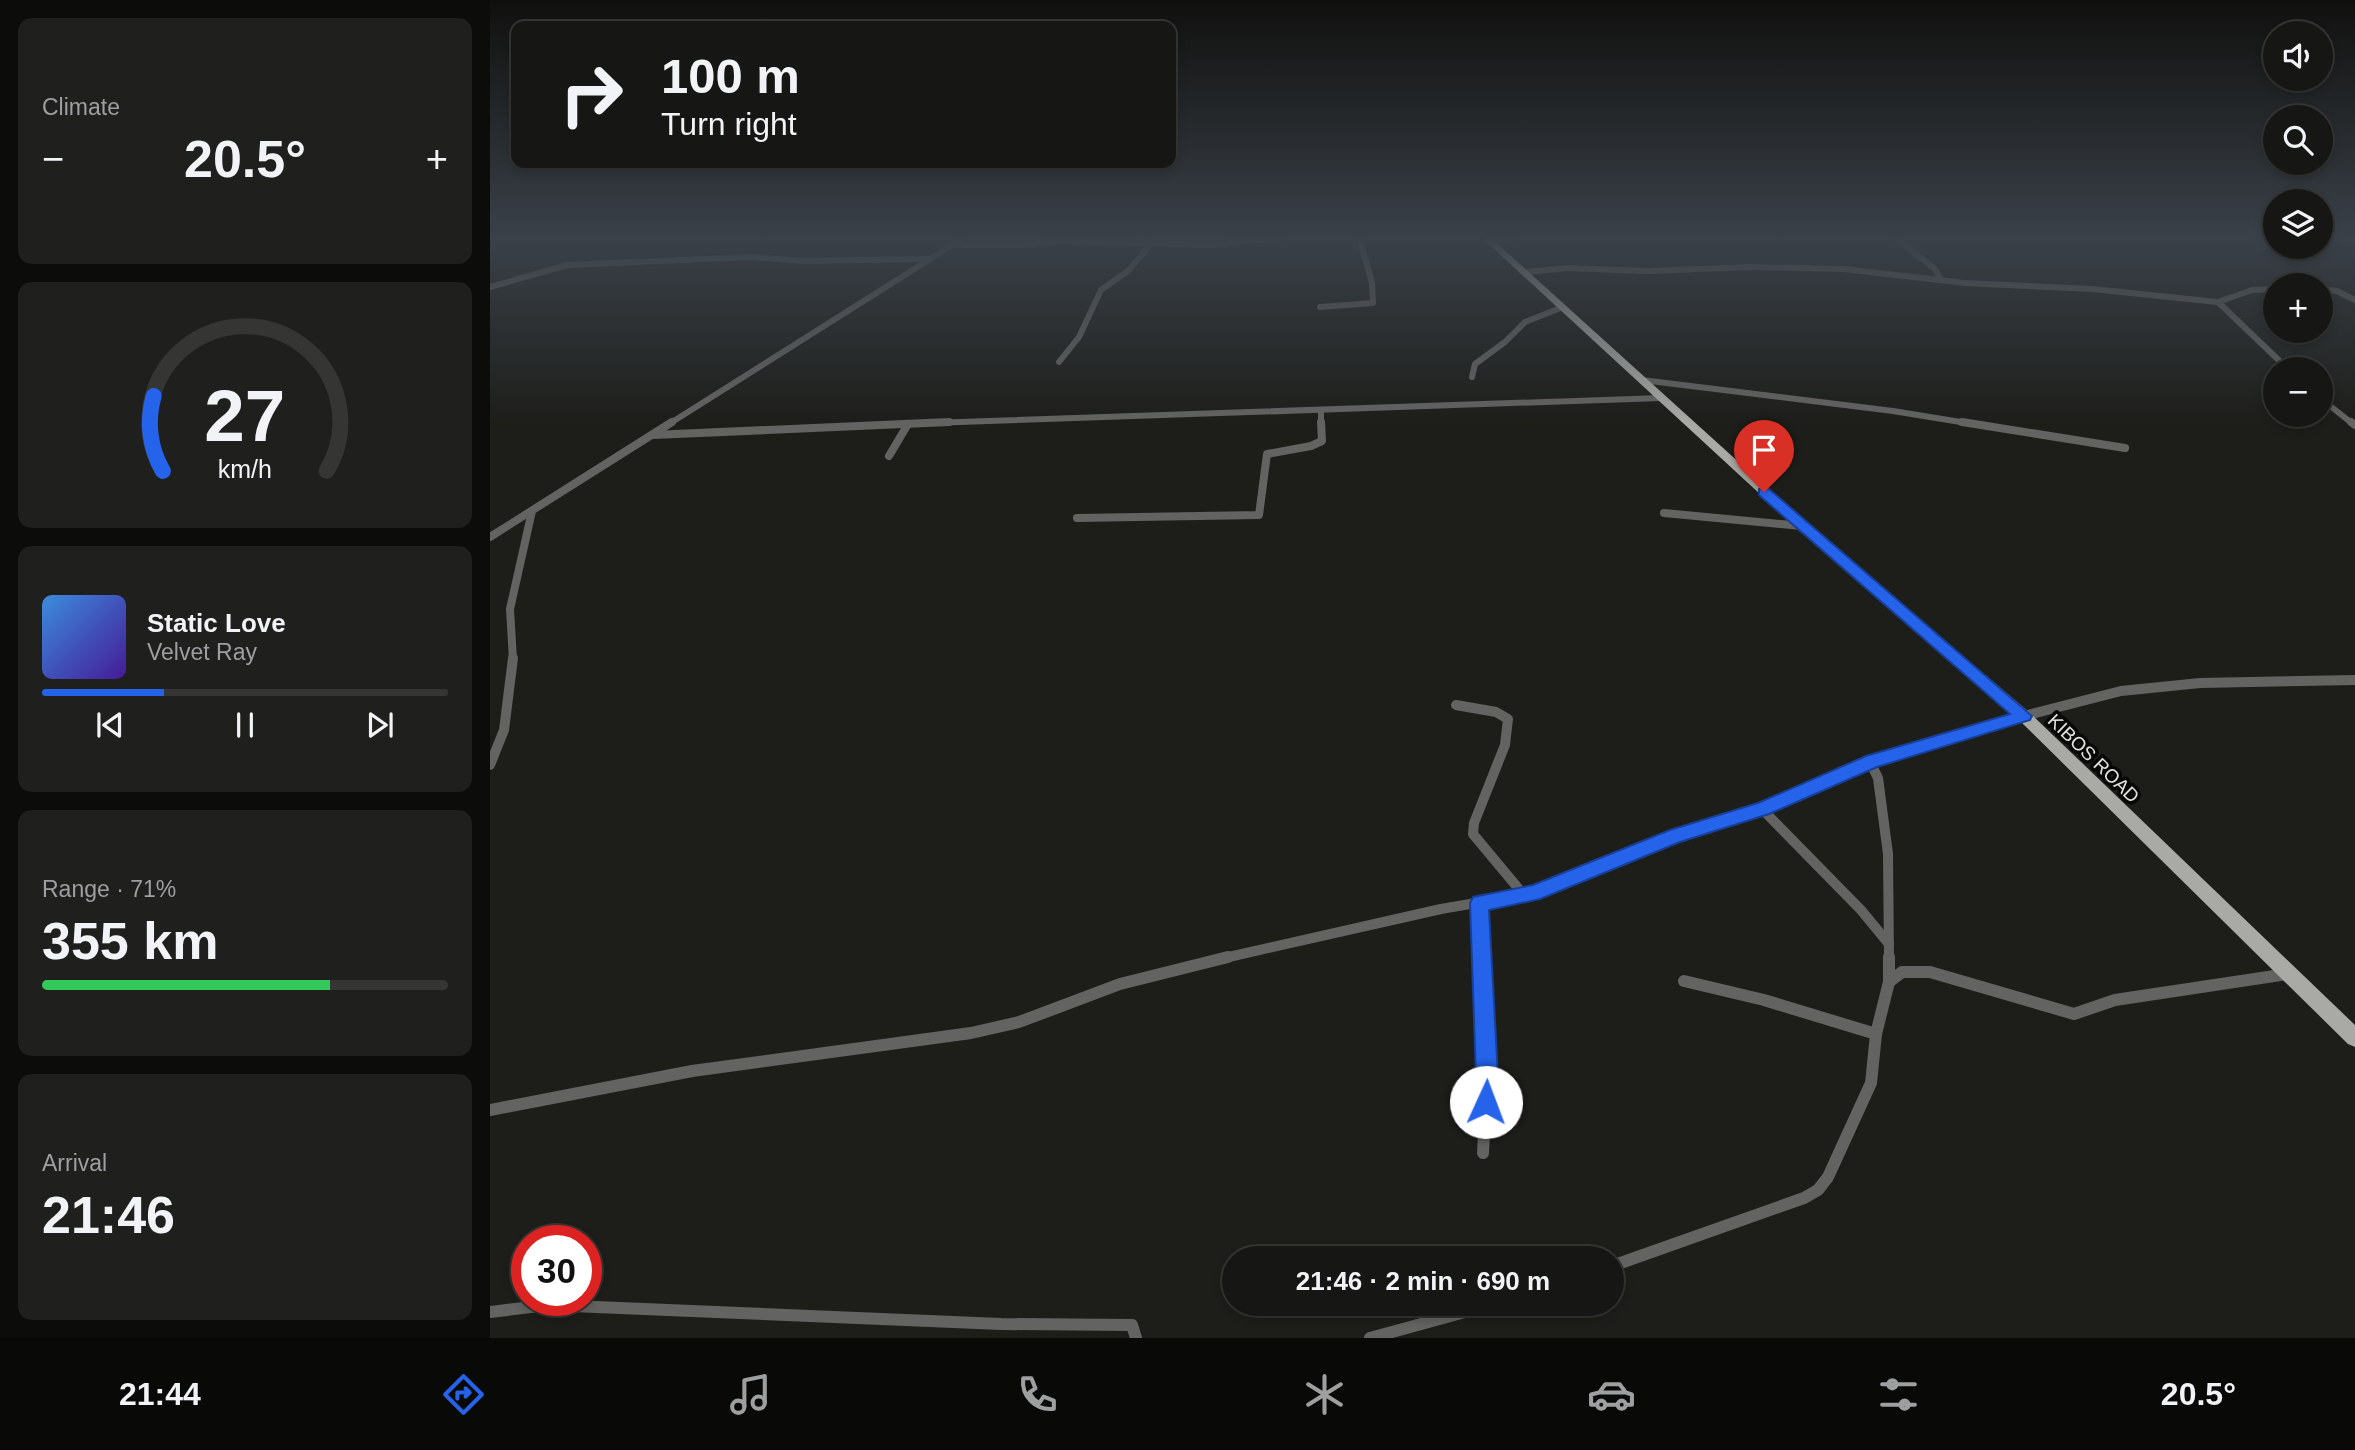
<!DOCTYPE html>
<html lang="en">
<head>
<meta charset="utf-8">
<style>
  body { margin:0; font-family:Helvetica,sans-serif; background:#1f1f1d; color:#f1f3f6; height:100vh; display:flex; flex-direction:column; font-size:26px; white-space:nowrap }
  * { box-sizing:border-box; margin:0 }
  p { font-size:23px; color:#9e9fa0 }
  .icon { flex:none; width:38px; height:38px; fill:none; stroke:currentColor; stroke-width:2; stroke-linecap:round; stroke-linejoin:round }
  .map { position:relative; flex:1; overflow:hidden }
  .side { display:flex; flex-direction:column; gap:18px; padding:18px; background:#0c0c0b; width:490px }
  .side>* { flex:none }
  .hud { position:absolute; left:21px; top:21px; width:665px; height:147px; border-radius:14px; box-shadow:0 4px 10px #0003,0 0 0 2px #353534; background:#161614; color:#f1f3f6; overflow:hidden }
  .tools { position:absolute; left:1773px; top:21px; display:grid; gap:14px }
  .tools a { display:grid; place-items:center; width:70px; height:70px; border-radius:50%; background:#161614; box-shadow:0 4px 10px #0003,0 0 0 2px #353534; font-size:35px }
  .speed { position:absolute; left:21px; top:1225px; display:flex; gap:14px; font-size:35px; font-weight:700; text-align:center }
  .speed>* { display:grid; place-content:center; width:91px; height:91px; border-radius:50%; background:#161614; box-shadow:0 4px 10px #0003,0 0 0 2px #353534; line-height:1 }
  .speed .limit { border:10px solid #d22; background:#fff; color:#111 }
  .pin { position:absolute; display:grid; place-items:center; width:60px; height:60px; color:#fff; margin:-72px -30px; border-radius:50% 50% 50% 0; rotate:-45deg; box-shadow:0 0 7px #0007 }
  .pin .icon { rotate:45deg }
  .me { position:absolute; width:77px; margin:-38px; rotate:2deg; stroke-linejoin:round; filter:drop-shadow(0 0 5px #0008) }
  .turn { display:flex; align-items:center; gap:24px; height:147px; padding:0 35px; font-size:32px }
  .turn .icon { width:91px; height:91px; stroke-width:2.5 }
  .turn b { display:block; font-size:49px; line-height:60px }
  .big { font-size:52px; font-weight:700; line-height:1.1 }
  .side .tile { flex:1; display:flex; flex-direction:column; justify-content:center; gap:10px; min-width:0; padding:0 24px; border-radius:14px; background:#1f1f1d }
  .side .dial { align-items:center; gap:0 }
  .dial svg { height:182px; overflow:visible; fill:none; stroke:#353534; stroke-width:7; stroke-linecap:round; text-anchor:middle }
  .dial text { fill:#f1f3f6; stroke:none }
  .song { display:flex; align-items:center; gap:21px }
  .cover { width:84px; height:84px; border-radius:10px; background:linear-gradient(135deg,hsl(210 70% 55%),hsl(260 70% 35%)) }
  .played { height:7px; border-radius:4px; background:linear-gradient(90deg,#2563eb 30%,#353534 30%) }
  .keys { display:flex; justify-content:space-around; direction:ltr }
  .heat { display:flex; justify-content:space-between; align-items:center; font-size:38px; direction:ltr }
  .charge { height:10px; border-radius:5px; background:linear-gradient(90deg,#34c759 71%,#353534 0) }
  .trip { position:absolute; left:732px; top:1246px; width:402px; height:70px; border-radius:35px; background:#161614; box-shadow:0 4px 10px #0003,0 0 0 2px #353534; font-weight:700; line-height:70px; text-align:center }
  .tab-bar { display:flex; height:112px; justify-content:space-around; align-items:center; background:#090908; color:#9e9fa0 }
  .tab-bar .icon { width:49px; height:49px }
  .tab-bar .current { color:#2563eb }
  .tab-bar b { font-size:32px; color:#f1f3f6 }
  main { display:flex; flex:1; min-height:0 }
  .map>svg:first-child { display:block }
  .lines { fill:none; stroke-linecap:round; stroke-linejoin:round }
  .minor-far3 { stroke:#636361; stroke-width:6 }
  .minor-far2 { stroke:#636361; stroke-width:8 }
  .minor-far1 { stroke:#636361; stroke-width:10 }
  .minor { stroke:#636361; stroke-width:12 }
  .primary { fill:#a9aaa6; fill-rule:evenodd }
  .route { fill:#2563eb; stroke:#184099; stroke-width:2 }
  .labels { text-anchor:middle; stroke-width:7; stroke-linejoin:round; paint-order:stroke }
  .street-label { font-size:19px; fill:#e1e1df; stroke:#070806 }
</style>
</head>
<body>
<main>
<section class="side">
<div class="tile"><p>Climate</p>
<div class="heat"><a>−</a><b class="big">20.5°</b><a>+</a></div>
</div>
<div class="tile dial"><svg viewBox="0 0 100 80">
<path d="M14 69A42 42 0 1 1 86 69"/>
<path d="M14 69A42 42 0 0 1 10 36" stroke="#2563eb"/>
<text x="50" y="56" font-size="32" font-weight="700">27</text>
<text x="50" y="72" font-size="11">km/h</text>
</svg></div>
<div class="tile">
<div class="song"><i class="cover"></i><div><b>Static Love</b><p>Velvet Ray</p></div></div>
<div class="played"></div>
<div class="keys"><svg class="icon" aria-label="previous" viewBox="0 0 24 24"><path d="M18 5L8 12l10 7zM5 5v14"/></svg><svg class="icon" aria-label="pause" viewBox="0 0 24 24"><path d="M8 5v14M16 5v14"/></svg><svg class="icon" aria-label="next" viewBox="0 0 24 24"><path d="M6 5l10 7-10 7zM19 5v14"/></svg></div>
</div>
<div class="tile"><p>Range · 71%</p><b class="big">355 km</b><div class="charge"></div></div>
<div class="tile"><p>Arrival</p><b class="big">21:46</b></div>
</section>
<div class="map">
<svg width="1865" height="1338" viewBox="0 0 1865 1338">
  <rect width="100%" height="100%" fill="#1d1e1a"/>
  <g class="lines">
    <g class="minor-far3">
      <polyline points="1404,237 1445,269 1450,279"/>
      <polyline points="1851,237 1865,239"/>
      <polyline points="1003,242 1024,237"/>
      <polyline points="464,245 533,245 566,241 722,245 794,237"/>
      <polyline points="1036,272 1078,268 1158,271 1259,267 1354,269 1475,283 1602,289 1728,302 1762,290 1785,289"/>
      <polyline points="0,287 77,265 261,257 312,261 437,259"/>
      <polyline points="1830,289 1847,291 1865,300"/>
      <polyline points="1728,302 1798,369"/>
      <polyline points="830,307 883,303 882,283 869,237"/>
      <polyline points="569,362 589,337 611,290 638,271 662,243"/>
      <polyline points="982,377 985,364 1015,342 1035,322 1073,307"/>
      <polyline points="1152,380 1403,411 1483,424"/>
      <polyline points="1830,398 1863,424"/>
      <polyline points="831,410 831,424"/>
      <polyline points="179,424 475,237"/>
      <polyline points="411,424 1171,398"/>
    </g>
    <g class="minor-far2">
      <polyline points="1472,422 1635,448"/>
      <polyline points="1861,422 1865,425"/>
      <polyline points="163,435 459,422"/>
      <polyline points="399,456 418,424"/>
      <polyline points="1174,513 1312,526"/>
      <polyline points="587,518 769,515 777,454 821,446 832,441 831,422"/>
      <polyline points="0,537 182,422"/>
      <polyline points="23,660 20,609 42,511"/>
    </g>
    <g class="minor-far1">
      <polyline points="966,705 1006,712 1018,719 1015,745 984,823 983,834 1033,894"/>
      <polyline points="1376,764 1534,716 1631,691 1710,683 1865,680"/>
      <polyline points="0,765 14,730 23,658"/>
      <polyline points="1272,809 1371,910 1399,944"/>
      <polyline points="990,903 992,959"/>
      <polyline points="730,959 951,909 1043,893 1187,835 1272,809 1369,766 1382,766 1388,778 1398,854 1399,959"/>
    </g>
    <g class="minor">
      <polyline points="992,957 997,1077 993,1153"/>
      <polyline points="1194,981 1274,1000 1386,1034"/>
      <polyline points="1399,982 1412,972 1440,972 1584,1014 1625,1000 1798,974"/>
      <polyline points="0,1110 202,1071 481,1033 529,1022 630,984 738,957"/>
      <polyline points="1122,1266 1314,1198 1328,1190 1338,1177 1381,1083 1386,1034 1399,982 1399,957"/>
      <polyline points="0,1312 58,1305 511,1324 642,1325 646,1338"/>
      <polyline points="880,1338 1004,1304"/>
    </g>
    <polygon class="primary" points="991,237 1000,237 1316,523 1539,712 1865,1025 1865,1047 1858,1044 1529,720 1308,529"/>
  </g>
  <linearGradient id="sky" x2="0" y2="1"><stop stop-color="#10100e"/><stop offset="0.56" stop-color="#3a4149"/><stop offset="1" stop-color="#3a4149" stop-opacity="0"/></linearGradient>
  <rect width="1865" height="424" fill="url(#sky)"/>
  <polygon class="route" points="1274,488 1279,489 1542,716 1540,720 1387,767 1279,814 1190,842 1050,899 999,910 1008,1077 1007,1102 1004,1110 996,1114 988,1110 985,1102 986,1077 980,903 983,897 1043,885 1180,830 1268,803 1376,756 1520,714 1269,495 1269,489"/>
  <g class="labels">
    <g class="street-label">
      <text transform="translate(1604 758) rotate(44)" y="7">KIBOS ROAD</text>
    </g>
  </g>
</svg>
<div class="tools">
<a><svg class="icon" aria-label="sound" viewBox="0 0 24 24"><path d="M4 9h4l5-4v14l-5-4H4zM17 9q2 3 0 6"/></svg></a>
<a><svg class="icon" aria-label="search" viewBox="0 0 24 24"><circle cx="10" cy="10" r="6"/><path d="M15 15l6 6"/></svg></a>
<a><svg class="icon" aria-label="layers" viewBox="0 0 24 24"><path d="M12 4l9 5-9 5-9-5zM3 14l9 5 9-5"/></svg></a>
<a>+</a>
<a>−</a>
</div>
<div class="speed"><div class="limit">30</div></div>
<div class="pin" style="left:1274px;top:492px;background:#d93025"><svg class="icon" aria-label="arrive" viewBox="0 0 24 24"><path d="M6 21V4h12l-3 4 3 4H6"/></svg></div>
<svg class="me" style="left:996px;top:1102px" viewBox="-20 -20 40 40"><circle r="19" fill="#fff"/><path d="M0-13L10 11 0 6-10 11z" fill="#2563eb"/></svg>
<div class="trip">21:46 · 2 min · 690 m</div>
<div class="hud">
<div class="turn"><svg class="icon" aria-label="right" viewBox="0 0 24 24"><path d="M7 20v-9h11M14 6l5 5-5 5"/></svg><div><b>100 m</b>Turn right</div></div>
</div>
</div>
</main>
<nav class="tab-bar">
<b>21:44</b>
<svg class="icon current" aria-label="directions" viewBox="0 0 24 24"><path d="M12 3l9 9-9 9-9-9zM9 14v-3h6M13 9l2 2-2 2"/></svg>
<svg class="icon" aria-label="music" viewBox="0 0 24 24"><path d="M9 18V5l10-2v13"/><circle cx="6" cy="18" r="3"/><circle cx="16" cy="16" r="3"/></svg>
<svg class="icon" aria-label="phone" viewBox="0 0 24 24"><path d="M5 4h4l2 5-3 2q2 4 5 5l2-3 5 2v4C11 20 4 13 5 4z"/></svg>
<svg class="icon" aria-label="climate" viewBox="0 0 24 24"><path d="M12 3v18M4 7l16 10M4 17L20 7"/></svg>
<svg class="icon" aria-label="car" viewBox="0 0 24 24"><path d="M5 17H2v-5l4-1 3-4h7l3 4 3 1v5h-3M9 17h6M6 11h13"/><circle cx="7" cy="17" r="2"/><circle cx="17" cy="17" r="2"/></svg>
<svg class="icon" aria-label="filters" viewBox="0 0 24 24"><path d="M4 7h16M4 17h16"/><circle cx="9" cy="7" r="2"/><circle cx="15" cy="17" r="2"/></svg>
<b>20.5°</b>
</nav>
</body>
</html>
